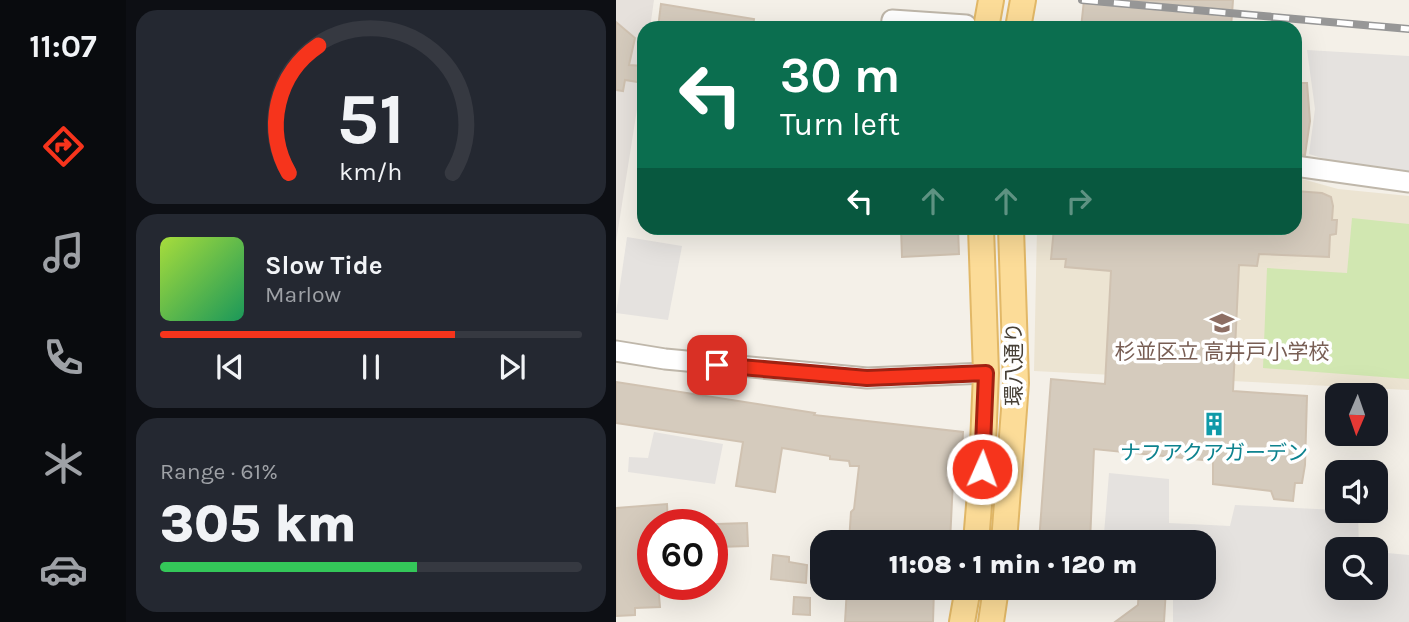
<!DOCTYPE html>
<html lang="en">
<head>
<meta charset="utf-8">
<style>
  body { margin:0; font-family:Karla,"Noto Sans JP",sans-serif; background:#242831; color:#f1f3f6; height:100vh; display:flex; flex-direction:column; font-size:26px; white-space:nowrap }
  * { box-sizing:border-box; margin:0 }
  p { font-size:23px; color:#9ea1a6 }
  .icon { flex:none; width:38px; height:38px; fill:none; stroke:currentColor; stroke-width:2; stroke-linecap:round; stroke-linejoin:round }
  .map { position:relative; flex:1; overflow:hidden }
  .drawer { display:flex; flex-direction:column; gap:10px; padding:10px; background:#0d0f14; width:490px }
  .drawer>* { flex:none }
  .banner { position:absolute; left:21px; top:21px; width:665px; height:214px; border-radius:21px; box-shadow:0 7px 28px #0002; background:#0b6e4f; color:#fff; overflow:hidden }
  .needle { width:46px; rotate:182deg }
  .controls { position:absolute; left:709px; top:383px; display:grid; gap:14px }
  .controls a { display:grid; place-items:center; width:63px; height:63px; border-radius:14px; background:#171b24; box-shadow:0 7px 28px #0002; font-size:35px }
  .speed { position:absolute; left:21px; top:509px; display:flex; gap:14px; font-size:35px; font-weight:700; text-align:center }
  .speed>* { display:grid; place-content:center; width:91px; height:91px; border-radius:50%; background:#171b24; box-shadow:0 7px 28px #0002; line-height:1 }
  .speed .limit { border:10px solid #d22; background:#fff; color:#111 }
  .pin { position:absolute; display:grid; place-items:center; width:60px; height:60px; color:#fff; margin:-30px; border-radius:14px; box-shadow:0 4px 10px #0006 }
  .me { position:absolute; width:77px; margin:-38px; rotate:2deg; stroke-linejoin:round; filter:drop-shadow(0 0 5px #0008) }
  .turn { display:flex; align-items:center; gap:24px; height:147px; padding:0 28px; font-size:32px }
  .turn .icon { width:91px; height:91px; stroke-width:2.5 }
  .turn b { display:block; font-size:49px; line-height:60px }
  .lanes { display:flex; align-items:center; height:66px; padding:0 28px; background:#0003; justify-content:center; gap:35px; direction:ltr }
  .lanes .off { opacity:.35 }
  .big { font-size:52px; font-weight:800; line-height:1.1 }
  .drawer .tile { flex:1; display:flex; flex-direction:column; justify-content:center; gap:10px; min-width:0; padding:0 24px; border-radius:21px; background:#242831 }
  .drawer .dial { align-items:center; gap:0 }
  .dial svg { height:182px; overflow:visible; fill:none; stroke:#363941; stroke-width:7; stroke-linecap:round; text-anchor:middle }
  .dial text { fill:#f1f3f6; stroke:none }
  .song { display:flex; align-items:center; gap:21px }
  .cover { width:84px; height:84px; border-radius:10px; background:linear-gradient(135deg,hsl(80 70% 55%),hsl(150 70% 35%)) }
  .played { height:7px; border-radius:4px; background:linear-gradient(90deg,#f6341c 70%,#363941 70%) }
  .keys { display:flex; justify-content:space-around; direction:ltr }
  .charge { height:10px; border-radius:5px; background:linear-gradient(90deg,#34c759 61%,#363941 0) }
  .trip { position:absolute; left:194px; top:530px; width:406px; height:70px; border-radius:21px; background:#171b24; box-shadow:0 7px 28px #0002; font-weight:800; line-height:70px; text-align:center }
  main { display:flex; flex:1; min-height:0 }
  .menu { display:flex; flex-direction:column; width:126px; justify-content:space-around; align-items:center; background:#090b0e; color:#9ea1a6 }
  .menu .icon { width:49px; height:49px }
  .menu .selected { color:#f6341c }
  .menu b { font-size:32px; color:#f1f3f6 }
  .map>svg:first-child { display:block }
  .industrial { fill:#e6e1dc }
  .education { fill:#ece4d2 }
  .green { fill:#d1e7b1 }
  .parking { fill:#e5e2df }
  .building { fill:#d5cbbd; stroke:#d0c2b1; stroke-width:2 }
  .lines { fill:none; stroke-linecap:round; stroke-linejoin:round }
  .minor-casing { stroke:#bfb7aa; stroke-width:23 }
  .major-casing { stroke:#e2b867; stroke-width:28 }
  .minor { stroke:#fff; stroke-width:19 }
  .major { stroke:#fcdc98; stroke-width:24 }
  .rail-casing { stroke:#979797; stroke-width:8 }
  .rail { stroke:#fff; stroke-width:5; stroke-dasharray:16; stroke-linecap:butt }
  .route-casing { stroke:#a02212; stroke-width:18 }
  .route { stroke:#f6341c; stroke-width:12 }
  .labels { text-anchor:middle; stroke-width:7; stroke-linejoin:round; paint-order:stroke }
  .education-label { font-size:21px; fill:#785e54; stroke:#fff }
  .street-label { font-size:21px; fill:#474036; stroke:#fff }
  .culture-label { font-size:21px; fill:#0d838f; stroke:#fff }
</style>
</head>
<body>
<main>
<nav class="menu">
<b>11:07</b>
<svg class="icon selected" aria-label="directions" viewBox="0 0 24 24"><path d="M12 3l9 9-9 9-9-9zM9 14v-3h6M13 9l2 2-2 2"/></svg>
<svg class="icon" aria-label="music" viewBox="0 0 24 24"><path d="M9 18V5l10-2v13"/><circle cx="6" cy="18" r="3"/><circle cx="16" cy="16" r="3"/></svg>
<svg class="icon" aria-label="phone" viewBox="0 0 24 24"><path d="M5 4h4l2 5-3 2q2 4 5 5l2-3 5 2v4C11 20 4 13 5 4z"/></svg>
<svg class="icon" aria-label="climate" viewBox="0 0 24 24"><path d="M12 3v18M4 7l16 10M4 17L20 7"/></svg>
<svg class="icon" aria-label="car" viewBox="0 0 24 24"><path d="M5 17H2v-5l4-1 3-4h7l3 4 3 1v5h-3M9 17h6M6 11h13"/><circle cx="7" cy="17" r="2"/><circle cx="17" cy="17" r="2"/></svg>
</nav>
<section class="drawer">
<div class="tile dial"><svg viewBox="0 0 100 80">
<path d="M14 69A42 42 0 1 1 86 69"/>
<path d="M14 69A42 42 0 0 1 27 13" stroke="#f6341c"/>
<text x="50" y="56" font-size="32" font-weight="700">51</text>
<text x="50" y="72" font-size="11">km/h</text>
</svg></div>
<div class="tile">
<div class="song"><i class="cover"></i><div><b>Slow Tide</b><p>Marlow</p></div></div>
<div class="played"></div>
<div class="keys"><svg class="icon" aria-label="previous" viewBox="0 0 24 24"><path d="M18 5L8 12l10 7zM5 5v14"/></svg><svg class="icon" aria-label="pause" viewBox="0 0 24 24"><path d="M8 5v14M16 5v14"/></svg><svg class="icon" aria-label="next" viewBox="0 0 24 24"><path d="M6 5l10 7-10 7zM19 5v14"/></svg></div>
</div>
<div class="tile"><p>Range · 61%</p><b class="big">305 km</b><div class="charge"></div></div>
</section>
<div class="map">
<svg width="793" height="622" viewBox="0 0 793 622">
  <rect width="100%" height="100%" fill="#f4f0e8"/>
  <polygon class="industrial" points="0,0 38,0 34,28 28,28 28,65 0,242"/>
  <polygon class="education" points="679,177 722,189 793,196 793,390 418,371 421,228 679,228"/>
  <polygon class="green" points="736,218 793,224 793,379 647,368 651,268 731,273"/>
  <g class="parking">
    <polygon points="691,50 793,56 793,173 722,163 693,154 699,109"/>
    <polygon points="11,237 66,246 52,320 0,313"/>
    <polygon points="38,432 107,444 99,484 12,472 13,457 32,458"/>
    <polygon points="493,473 553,479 553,523 614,526 619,505 742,511 743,549 721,550 721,588 760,588 760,552 793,555 793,622 557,622 557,588 588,588 588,542 540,542 488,534"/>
  </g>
  <g class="building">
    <polygon points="468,0 617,0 615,28 465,28"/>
    <polygon points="45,4 138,19 137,28 42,28"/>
    <polygon points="0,22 19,38 13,65 28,66 28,83 9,80 7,91 0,90"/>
    <polygon points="679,83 691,83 694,121 689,155 679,154"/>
    <polygon points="679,191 706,193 715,197 717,206 716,220 721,220 720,234 714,235 713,257 643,254 641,266 623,265 617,391 691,396 689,465 686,483 679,483 677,501 658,499 655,491 597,484 597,461 478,449 474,542 423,542 435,379 489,384 495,271 449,267 450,259 435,259 438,228 679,228"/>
    <polygon points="285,228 342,228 343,254 286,257"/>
    <polygon points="0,382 199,413 198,415 347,432 345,480 337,480 334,542 233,542 235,512 238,509 243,466 234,466 233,461 214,459 214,456 166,448 159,492 120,486 127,442 0,423"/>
    <polygon points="51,504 52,525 37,525 37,584 42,584 44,607 19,608 19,615 0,616 0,508"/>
    <polygon points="131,523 132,546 102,547 101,524"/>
    <polygon points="157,555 173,557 173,562 191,565 190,583 155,579"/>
    <polygon points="231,588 318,588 317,622 229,622"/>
    <polygon points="523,588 550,588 548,622 499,622 522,605"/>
    <polygon points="178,597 194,598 194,615 177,614"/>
  </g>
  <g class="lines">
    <g class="minor-casing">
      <g id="minor">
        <polyline points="275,28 276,20 350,25"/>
        <polyline points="679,166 793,182"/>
        <polyline points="0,351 49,359 251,378 370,373"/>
      </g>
    </g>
    <g class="major-casing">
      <g id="major">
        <polyline points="370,28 375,0"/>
        <polyline points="402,28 407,0"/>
        <polyline points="360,542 366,469 370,373 365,228"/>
        <polyline points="388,542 400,383 395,228"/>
        <polyline points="346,622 352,588"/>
        <polyline points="375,622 380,588"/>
      </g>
    </g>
    <use href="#minor" class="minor"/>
    <use href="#major" class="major"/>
    <g class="rail-casing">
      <polyline id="rail" points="466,0 793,29"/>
    </g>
    <use href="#rail" class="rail"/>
  </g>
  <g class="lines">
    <g class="route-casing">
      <polyline id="route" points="101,365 251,378 370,373 366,469"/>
    </g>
    <use href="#route" class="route"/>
  </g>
  <defs>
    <g id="school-bare" transform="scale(1.89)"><path d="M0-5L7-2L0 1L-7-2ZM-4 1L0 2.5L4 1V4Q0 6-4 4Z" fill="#8d6e63" stroke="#fff" stroke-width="2.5" paint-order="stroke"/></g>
    <g id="building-bare" transform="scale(1.89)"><path d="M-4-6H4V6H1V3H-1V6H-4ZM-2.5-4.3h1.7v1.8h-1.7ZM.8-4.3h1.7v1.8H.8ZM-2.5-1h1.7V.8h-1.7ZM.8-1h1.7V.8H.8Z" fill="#0f9aa8" stroke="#fff" stroke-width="2.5" paint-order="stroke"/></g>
  </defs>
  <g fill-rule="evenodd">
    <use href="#school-bare" x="606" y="323"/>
    <use href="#building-bare" x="598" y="424"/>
  </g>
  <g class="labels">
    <g class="education-label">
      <text x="606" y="359">杉並区立 高井戸小学校</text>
    </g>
    <g class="street-label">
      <text transform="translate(398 364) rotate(-90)" y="7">環八通り</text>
    </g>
    <g class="culture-label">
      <text x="598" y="460">ナフアクアガーデン</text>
    </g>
  </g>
</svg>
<div class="controls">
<a><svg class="needle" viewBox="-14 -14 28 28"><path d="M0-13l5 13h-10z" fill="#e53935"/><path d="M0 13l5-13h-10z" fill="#9ea1a6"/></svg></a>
<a><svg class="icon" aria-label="sound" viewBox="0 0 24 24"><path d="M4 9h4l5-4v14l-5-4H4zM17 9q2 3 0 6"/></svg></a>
<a><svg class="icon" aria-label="search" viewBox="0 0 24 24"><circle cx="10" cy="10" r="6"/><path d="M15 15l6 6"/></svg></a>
</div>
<div class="speed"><div class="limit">60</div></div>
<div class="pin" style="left:101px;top:365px;background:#d93025"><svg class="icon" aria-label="arrive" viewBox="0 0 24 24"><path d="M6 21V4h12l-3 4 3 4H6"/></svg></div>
<svg class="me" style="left:366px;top:469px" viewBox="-20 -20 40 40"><circle r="17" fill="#f6341c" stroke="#fff" stroke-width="3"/><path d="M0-11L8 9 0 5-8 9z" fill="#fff"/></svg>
<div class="trip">11:08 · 1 min · 120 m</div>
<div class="banner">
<div class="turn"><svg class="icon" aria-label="left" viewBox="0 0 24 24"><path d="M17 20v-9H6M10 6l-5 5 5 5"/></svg><div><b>30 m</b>Turn left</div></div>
<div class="lanes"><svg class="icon" aria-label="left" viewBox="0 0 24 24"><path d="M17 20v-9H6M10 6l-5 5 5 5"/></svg><svg class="icon off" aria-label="ahead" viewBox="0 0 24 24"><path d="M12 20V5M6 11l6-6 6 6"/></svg><svg class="icon off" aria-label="ahead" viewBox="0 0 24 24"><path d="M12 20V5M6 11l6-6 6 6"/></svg><svg class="icon off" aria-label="right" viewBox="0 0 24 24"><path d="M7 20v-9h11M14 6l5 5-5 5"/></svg></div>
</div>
</div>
</main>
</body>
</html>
